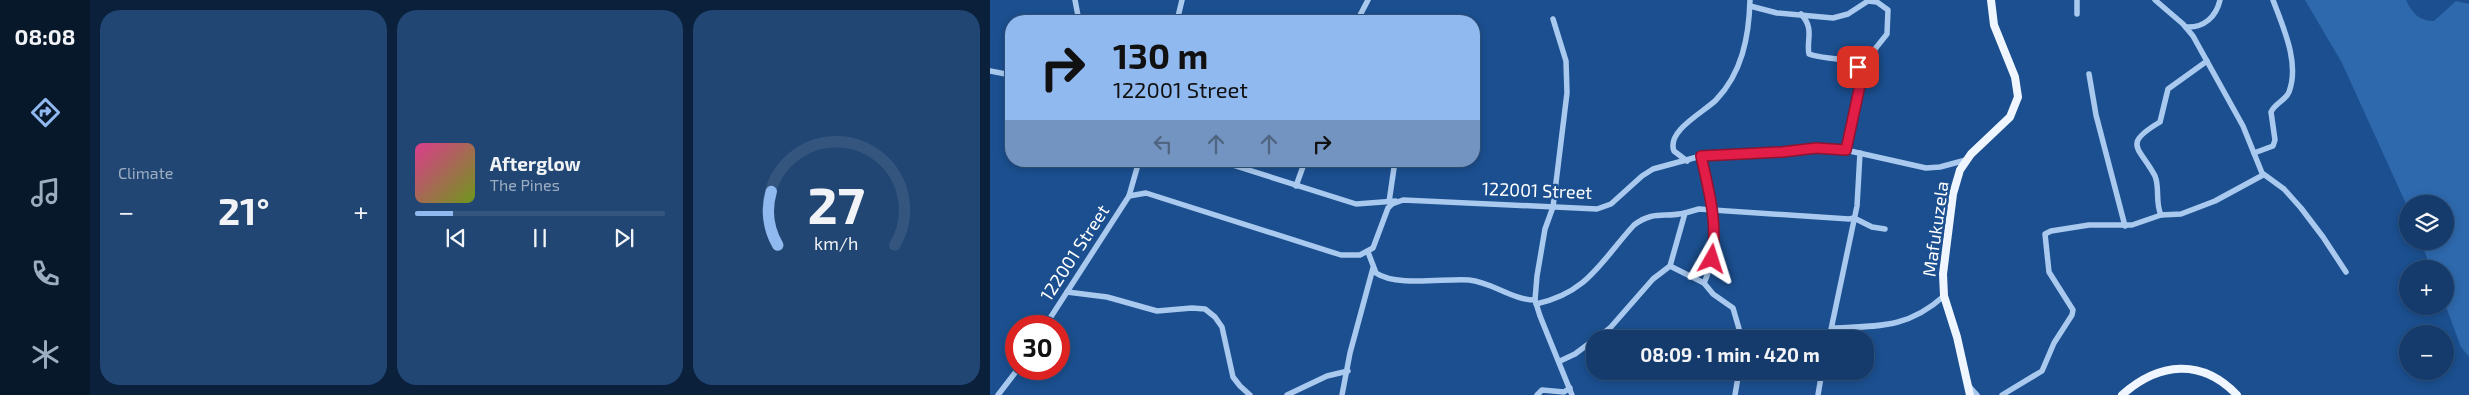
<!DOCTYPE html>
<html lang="en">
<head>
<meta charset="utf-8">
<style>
  body { margin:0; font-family:"Exo 2",sans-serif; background:#214673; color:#f1f3f6; height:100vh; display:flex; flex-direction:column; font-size:19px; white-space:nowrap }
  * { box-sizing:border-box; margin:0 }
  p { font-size:16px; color:#9dadc1 }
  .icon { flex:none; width:28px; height:28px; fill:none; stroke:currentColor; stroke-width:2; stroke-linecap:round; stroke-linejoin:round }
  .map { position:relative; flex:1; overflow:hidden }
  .side { display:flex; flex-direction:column; gap:10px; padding:10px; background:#0b203b; width:900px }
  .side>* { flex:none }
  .hud { position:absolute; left:15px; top:15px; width:475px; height:152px; border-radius:20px; box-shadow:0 2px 8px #0003,0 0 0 1px #33557e; background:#90b9f0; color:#111; overflow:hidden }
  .buttons { position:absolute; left:1409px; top:195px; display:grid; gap:10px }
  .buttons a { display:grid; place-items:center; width:55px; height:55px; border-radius:50%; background:#143b6b; box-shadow:0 2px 8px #0003,0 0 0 1px #33557e; font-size:25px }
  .speed { position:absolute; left:15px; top:315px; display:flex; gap:10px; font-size:25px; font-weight:700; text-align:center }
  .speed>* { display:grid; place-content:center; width:65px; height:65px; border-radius:50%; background:#143b6b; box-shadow:0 2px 8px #0003,0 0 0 1px #33557e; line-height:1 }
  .speed .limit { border:8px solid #d22; background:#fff; color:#111 }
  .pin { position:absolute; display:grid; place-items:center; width:42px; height:42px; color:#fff; margin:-21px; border-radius:10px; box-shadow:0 2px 8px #0006 }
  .me { position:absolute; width:55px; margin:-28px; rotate:6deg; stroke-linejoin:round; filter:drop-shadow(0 0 4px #0008) }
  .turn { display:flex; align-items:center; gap:18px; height:105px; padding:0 25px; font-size:22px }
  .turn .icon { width:65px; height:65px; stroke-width:2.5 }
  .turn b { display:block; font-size:35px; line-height:42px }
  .lanes { display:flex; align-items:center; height:48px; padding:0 25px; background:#0003; justify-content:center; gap:25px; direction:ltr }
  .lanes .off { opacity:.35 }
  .big { font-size:38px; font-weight:700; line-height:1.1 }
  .side .widget { flex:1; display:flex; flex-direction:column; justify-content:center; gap:8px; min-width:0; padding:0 18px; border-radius:20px; background:#214673 }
  .side .dial { align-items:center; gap:0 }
  .dial svg { height:130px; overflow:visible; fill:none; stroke:#33557e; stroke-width:7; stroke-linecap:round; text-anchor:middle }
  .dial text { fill:#f1f3f6; stroke:none }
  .song { display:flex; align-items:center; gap:15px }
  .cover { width:60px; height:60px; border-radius:8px; background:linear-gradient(135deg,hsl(330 70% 55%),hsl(80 70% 35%)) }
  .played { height:5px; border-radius:2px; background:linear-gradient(90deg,#90b9f0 15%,#33557e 15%) }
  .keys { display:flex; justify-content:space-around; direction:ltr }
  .heat { display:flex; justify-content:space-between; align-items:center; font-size:28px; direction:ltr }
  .side .tiles { flex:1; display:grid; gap:10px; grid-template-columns:repeat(3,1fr) }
  .trip { position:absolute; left:596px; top:330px; width:288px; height:50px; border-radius:20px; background:#143b6b; box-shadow:0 2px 8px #0003,0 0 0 1px #33557e; font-weight:700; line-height:50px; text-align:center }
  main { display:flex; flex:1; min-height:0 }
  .tab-bar { display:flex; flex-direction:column; width:90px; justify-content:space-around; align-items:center; background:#08182b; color:#9dadc1 }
  .tab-bar .icon { width:35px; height:35px }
  .tab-bar .on { color:#90b9f0 }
  .tab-bar b { font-size:22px; color:#f1f3f6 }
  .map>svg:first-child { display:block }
  .green { fill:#2e69ad }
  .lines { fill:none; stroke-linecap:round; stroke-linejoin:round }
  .minor { stroke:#a9c9ee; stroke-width:5.5 }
  .major { stroke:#f0f6ff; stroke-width:8 }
  .route-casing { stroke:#92132f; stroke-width:12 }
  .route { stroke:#e11d48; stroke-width:9 }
  .labels { text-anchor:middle; stroke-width:5; stroke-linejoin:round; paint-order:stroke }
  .street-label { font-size:18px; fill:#fff; stroke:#1b4f8f }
</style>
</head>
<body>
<main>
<nav class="tab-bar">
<b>08:08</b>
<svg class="icon on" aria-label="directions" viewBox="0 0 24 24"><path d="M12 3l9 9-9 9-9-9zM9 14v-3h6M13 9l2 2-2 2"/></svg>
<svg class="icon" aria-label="music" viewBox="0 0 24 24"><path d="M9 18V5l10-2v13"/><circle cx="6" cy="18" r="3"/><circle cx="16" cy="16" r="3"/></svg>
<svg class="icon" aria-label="phone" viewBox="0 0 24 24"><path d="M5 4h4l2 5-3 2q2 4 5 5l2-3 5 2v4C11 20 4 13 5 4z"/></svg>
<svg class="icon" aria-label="climate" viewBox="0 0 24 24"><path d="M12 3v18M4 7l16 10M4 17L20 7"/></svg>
</nav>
<section class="side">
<div class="tiles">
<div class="widget"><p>Climate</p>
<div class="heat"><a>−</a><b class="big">21°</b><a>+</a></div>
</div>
<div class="widget">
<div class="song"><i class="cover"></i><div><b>Afterglow</b><p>The Pines</p></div></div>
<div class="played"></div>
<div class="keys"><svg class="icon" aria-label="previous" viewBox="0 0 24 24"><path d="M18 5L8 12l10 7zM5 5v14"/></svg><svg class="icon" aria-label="pause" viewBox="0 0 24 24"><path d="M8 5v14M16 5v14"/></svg><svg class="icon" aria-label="next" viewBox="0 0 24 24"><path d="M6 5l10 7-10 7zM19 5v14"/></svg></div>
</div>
<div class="widget dial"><svg viewBox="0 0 100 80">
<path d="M14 69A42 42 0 1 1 86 69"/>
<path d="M14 69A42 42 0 0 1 10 36" stroke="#90b9f0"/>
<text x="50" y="56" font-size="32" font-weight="700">27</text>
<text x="50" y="72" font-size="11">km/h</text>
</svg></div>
</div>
</section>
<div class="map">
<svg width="1479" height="395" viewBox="0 0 1479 395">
  <rect width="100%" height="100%" fill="#1b4f8f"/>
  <path class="green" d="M1315,0h101c6,13 13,21 28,21l22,-20 13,3v353l-8,-10 -16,-43v-35h-14l-10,-28h24v-37h-37l-1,2 -65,-143z"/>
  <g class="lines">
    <g class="minor">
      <polyline points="85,0 89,21"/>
      <polyline points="1087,0 1087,14"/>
      <polyline points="1165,0 1193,24 1203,36 1253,126 1272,173 1294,189 1311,208 1333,237 1356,272"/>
      <polyline points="760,6 787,13 843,18 858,14 878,1 887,2 898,10 897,34 885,49 877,66 870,70"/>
      <path d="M811,14c14,15 5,26 8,40 17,7 42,0 53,19l-16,77"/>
      <polyline points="563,19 576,61 577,93 563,207 555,229 547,276 545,300 550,316 582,395"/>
      <polyline points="187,21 192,0"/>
      <polyline points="367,21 378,0"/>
      <path d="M1196,27c18,1 30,-10 34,-27"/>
      <polyline points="0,71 21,75"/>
      <polyline points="1099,74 1106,115 1135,226"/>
      <path d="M1264,153l19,-7 2,-6 -4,-28c4,-9 15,-12 18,-20 11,-29 -6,-65 -16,-92"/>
      <polyline points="711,156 723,210 859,219 864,218 882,227 895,229"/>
      <polyline points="230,161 366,204 406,201"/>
      <path d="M697,161l-13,-10c-8,-20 30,-39 42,-51 26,-27 33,-63 34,-100"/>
      <polyline points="306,186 315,161"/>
      <polyline points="139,196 156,193 351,255 370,255 383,248 398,208 402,204 413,200 607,209 621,204 652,176 663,169 711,156 833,148 860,151 936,168 950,167 976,160"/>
      <polyline points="399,202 405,161"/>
      <path d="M1171,215c-6,-12 -1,-27 -6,-39 -15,-29 -34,-31 5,-54l8,-33 39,-28"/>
      <path d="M378,252l8,21c20,14 70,5 93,7 23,2 43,20 66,20"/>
      <polyline points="680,266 714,283 723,294 743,308 752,339"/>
      <polyline points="77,292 117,297 167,311 202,308 215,309 225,317 232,327 243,377 250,386 260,395"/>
      <path d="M546,304c52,-11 65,-43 98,-79 20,-15 30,-7 51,-12"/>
      <polyline points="55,326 139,196 149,161"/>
      <path d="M842,328c46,-2 75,1 112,-32"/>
      <path d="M606,339l14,-11 43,-49 17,-13 15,-53 14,-4 14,1c4,26 2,49 -9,73"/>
      <polyline points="839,339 867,206 870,153"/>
      <polyline points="570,361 585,354 605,339"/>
      <polyline points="978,385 987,395"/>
      <polyline points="8,395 28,369"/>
      <polyline points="297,395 337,376 358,371"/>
      <polyline points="352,395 360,353 383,268"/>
      <polyline points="547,395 552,390 574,392 580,388"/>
      <polyline points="745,395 749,371"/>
      <polyline points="828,395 832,371"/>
      <polyline points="1012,395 1052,371 1064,343 1082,315 1083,310 1059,272 1055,234 1061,231 1099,225 1142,225 1171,215 1191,214 1225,201 1273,175"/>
    </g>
    <g class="major">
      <polyline points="980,395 967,337 954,296 953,274 963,194 970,170 981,154 1020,117 1028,97 1025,77 1004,25 1001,0"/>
      <path d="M1132,395c37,-33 80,-37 115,0"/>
    </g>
  </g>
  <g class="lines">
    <g class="route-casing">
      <path id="route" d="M722,259c6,-35 -3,-68 -11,-103l81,-4 34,-4 30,2 16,-74 -4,-9"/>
    </g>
    <use href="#route" class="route"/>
  </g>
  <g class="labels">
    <g class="street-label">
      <text transform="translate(547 191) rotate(2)" y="6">122001 Street</text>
      <text transform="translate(946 229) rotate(-82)" y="6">Mafukuzela</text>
      <text transform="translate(85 253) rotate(-57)" y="6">122001 Street</text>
    </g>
  </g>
</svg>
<div class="buttons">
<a><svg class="icon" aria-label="layers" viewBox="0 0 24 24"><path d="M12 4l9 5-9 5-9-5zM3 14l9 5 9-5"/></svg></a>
<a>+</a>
<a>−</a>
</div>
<div class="speed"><div class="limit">30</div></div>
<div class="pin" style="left:868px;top:67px;background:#d93025"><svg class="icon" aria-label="arrive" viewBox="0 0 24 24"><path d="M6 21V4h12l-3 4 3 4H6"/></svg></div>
<svg class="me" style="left:722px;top:259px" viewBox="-20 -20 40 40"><path d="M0-17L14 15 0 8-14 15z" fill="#e11d48" stroke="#fff" stroke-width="4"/></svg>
<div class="trip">08:09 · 1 min · 420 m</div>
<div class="hud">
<div class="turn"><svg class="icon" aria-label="right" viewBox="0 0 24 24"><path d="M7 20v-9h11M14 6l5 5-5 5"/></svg><div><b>130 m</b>122001 Street</div></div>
<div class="lanes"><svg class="icon off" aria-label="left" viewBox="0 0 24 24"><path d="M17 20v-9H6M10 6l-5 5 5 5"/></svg><svg class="icon off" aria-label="ahead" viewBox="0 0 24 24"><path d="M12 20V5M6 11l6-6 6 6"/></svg><svg class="icon off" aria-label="ahead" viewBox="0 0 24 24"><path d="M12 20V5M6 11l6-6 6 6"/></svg><svg class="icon" aria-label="right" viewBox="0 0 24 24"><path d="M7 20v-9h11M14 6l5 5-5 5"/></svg></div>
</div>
</div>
</main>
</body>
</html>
